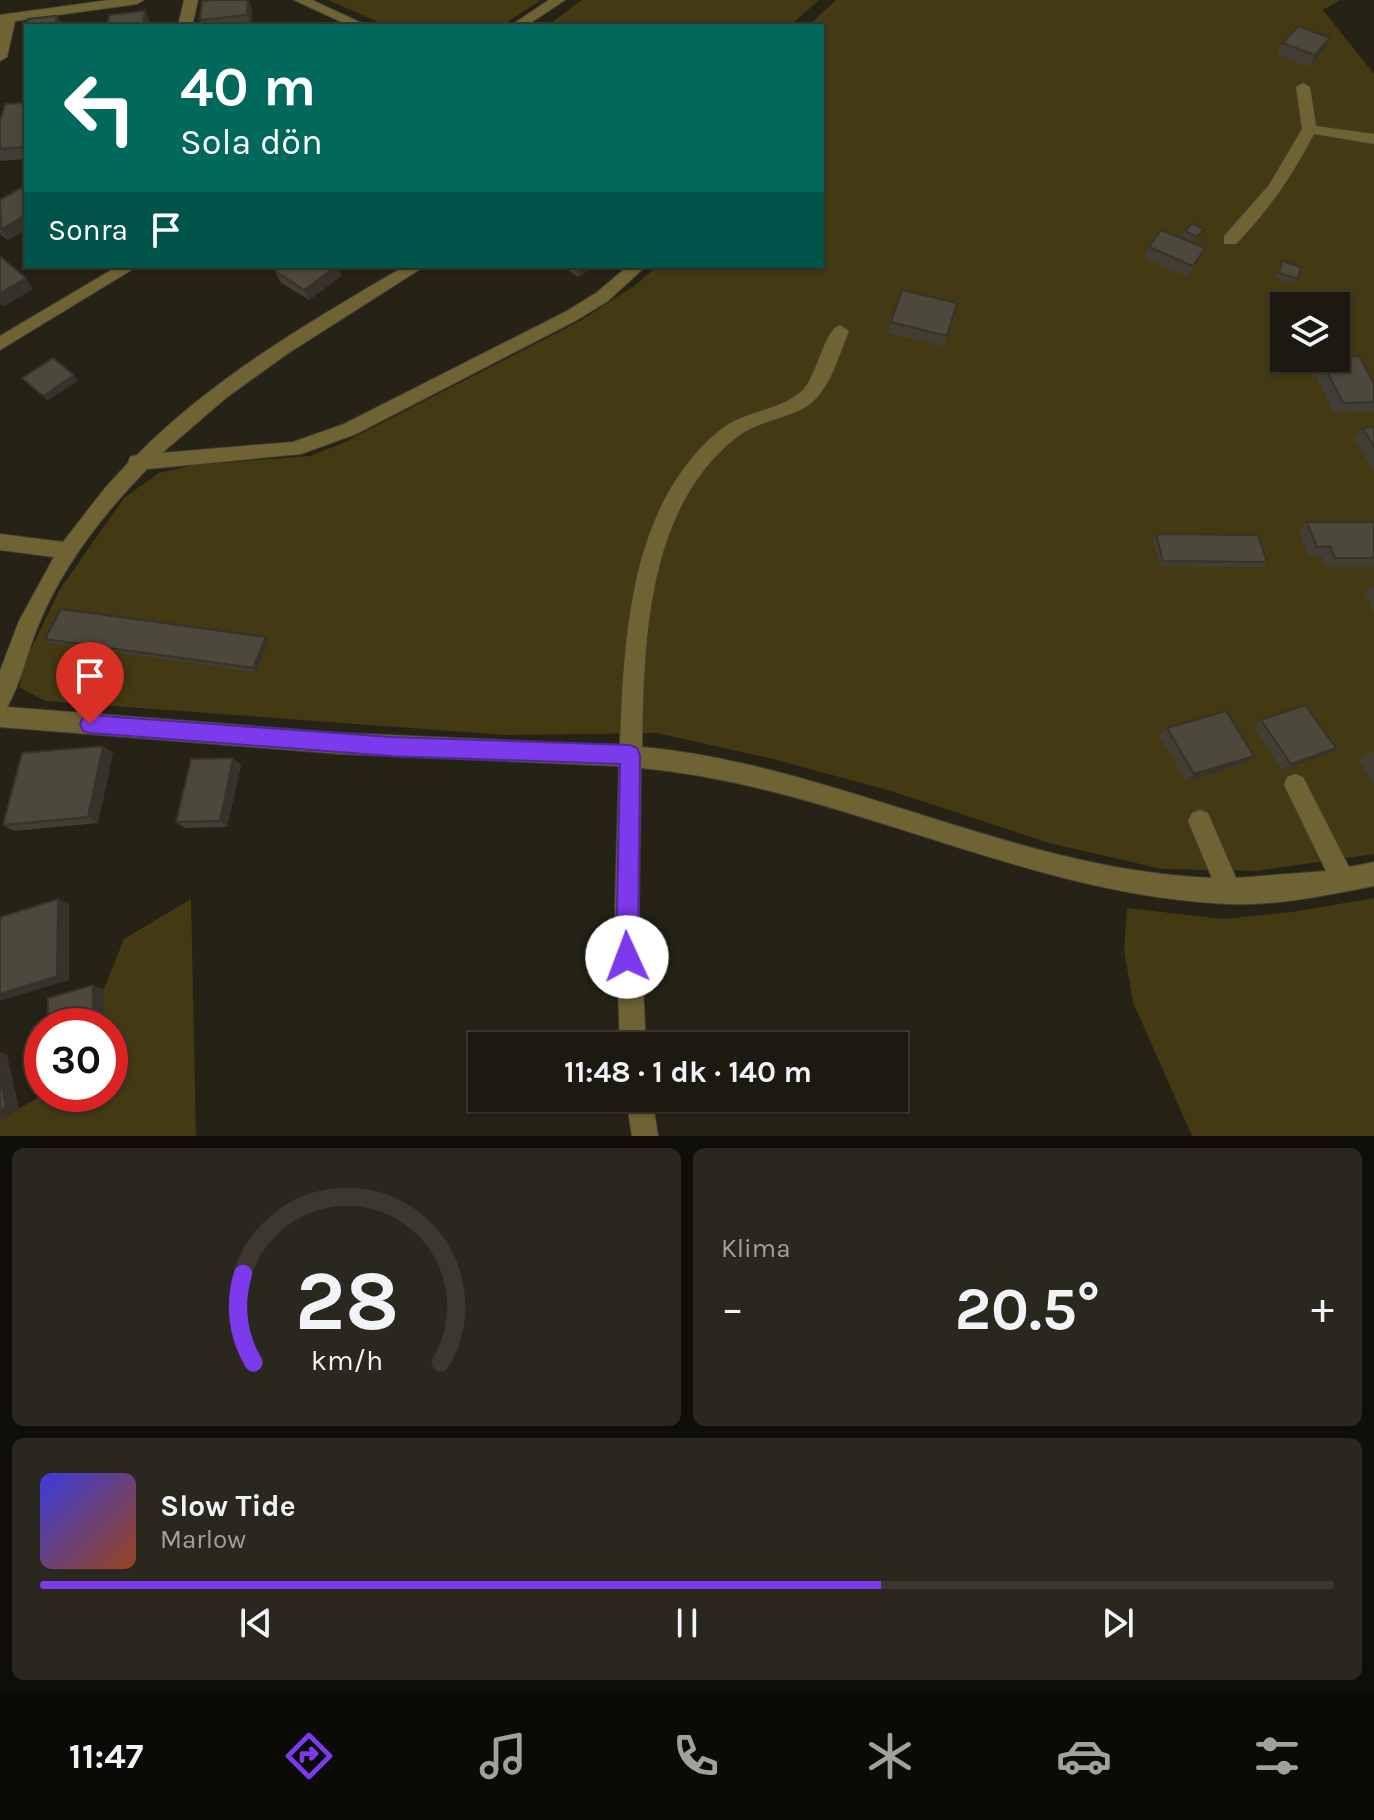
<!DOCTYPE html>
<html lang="tr">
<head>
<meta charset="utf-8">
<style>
  body { margin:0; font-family:Karla,sans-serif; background:#29271e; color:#f1f3f6; height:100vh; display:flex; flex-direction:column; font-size:30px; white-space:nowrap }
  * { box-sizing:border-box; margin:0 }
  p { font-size:26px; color:#a0a19f }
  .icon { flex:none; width:44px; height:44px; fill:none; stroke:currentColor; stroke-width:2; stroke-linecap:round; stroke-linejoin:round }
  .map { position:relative; height:1136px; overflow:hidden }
  .sheet { display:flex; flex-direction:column; gap:12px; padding:12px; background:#0f0e09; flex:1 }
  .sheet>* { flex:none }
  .top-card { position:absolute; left:24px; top:24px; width:800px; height:244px; border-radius:0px; box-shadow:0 2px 6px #0004,0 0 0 2px #3a3830; background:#00695c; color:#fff; overflow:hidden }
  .fabs { position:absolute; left:1270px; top:292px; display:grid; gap:16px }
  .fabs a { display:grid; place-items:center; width:80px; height:80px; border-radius:0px; background:#1c1a10; box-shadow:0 2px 6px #0004,0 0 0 2px #3a3830; font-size:40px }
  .speed { position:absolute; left:24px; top:1008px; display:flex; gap:16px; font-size:40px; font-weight:700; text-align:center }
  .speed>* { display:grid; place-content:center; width:104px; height:104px; border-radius:50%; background:#1c1a10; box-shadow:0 2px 6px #0004,0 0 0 2px #3a3830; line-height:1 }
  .speed .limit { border:12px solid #d22; background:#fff; color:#111 }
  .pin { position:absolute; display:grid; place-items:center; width:68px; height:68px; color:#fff; margin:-82px -34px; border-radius:50% 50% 50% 0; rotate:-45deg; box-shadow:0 0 8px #0007 }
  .pin .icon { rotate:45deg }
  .me { position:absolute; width:88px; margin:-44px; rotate:358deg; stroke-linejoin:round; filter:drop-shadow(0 0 6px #0008) }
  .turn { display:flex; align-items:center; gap:28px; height:168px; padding:0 24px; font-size:36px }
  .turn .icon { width:104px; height:104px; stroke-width:2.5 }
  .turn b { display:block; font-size:56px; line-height:68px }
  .then { display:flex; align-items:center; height:76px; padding:0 24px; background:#0003; gap:16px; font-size:30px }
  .big { font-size:60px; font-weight:700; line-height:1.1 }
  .sheet .widget { flex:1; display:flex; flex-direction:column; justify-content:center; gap:12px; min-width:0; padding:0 28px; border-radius:12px; background:#29271e }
  .sheet .dial { align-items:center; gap:0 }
  .dial svg { height:208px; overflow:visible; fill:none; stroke:#3a3830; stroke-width:7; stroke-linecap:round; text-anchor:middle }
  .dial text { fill:#f1f3f6; stroke:none }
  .song { display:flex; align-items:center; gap:24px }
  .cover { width:96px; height:96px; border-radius:12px; background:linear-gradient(135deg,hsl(240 70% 55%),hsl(20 70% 35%)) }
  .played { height:8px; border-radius:4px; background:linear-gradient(90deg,#7c3aed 65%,#3a3830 65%) }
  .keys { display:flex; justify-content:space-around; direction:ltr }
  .heat { display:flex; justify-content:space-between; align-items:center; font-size:44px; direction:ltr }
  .sheet .tiles { flex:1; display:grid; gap:12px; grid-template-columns:1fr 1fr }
  .widget:last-child { grid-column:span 2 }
  .trip { position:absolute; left:468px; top:1032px; width:440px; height:80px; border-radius:0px; background:#1c1a10; box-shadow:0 2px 6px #0004,0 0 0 2px #3a3830; font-weight:700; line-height:80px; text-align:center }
  .menu { display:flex; height:128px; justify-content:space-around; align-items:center; background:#0b0a06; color:#a0a19f }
  .menu .icon { width:56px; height:56px }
  .menu .on { color:#7c3aed }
  .menu b { font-size:36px; color:#f1f3f6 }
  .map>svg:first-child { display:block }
  .green { fill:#433a14; fill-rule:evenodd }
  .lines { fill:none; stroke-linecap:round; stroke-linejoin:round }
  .minor-casing { stroke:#413f33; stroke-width:2 }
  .minor { fill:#6f6334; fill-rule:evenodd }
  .wall { fill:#413f34 }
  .shaded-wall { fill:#35332a }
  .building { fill:#4c493c; stroke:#35332a; stroke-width:2 }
  .route { fill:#7c3aed; stroke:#51269a; stroke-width:2 }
</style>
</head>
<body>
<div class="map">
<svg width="1374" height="1136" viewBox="0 0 1374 1136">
  <rect width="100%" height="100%" fill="#252216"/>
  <g class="green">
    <polygon points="328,0 541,0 501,26 387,26"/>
    <polygon points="582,0 819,0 790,26 547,26"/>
    <path d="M836,0h504l-17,10 51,64v780l-118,17 -94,-2 -113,-26 -158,-52 -118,-32 -116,-26 -151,2 -461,-34 -26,-14 7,-28 34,-70 64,-91 35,-25 35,-8 116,-9 33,-13 237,-122 57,-37 20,-18h165v-240h-14zM1284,306h52v52h-52z"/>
    <polygon points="1374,898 1374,1136 1192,1136 1133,1002 1124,950 1127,908 1223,919 1292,912"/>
    <polygon points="191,899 196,1136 0,1136 0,1119 45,1094 110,1094 110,1026 104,1026 104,989 124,939"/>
  </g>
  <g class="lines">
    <g class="minor-casing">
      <g id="minor">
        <polygon points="109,0 144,0 137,4 15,21 7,57 0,61 0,15"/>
        <polygon points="184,0 198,0 192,26 178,26"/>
        <polygon points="294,0 312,0 368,26 350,26"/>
        <polygon points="549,0 565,0 526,26 510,26"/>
        <path d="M1303,83l7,4 6,39 58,8v10l-60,-10c-21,41 -46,77 -78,110h-12v-8l45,-51 33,-56 -6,-42z"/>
        <polygon points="118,266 138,266 0,350 0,336"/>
        <path d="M405,266h20l-138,88 -61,44 -64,55 131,-11 51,-18 221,-112 31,-19 32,-27h18l-38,35 -31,19 -221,114 -55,20 -154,15c-44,45 -85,98 -109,157 -11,26 -17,58 -31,81l335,26 278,12c4,-108 9,-240 100,-315 25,-20 60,-19 82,-39 15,-14 22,-62 38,-66l9,6c-12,28 -20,67 -51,80 -21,9 -42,12 -61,26 -91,71 -93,205 -95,310 195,18 372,123 570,131l-24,-57 4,-8 8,-3 8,3 28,65 90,-7 -42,-86 3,-8 8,-3 8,3 46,90 25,-5v24c-47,9 -97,20 -144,18 -204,-8 -386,-117 -589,-136l-2,139 7,139h-26l-5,-139 4,-141 -277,-12 -342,-27v-56l19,-50 35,-64 -54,-7v-16l63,8 42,-54 23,-25 2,-6 7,-2c77,-78 174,-134 268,-189z"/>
        <polygon points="626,1098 652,1098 658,1136 632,1136"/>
      </g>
    </g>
    <use href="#minor" class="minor"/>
  </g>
  <g class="wall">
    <polygon points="252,8 251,26 202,26 200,20"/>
    <polygon points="1283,43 1324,49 1309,67 1277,54"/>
    <polygon points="26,103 26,159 0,161 0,121"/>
    <polygon points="26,192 26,230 8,240 0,234 0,200"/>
    <polygon points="1204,229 1194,242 1182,236 1185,231"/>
    <polygon points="1149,247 1199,259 1187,277 1144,258"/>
    <polygon points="1282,261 1298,279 1294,284 1275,278 1279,267"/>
    <polygon points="562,266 595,266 578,277"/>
    <polygon points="275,271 341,276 309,300 280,282"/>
    <polygon points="957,303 944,346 888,333 891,322"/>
    <polygon points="1320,358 1374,384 1374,412 1334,413 1312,368"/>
    <polygon points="1374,427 1374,469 1372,469 1354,438 1363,428"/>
    <polygon points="1307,522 1374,522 1374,567 1326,567 1321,555 1308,556 1299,531"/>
    <polygon points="1156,534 1267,562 1263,567 1160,566 1153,539"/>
    <polygon points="1370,587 1374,587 1374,614 1365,591"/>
    <polygon points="45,639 269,641 256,672 50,643"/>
    <polygon points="1261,720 1325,755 1282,770 1253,727"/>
    <polygon points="1167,728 1254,756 1245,763 1186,781 1159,735"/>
    <polygon points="1374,752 1374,786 1359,760 1369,753"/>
    <polygon points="113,753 98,823 14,831 3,825"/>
    <polygon points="233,758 241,765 227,827 185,828 176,822"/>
  </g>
  <g class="shaded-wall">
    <polygon points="248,0 249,0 252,8 251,26 247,15"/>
    <polygon points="145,11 150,22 150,26 143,26"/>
    <polygon points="57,16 63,26 55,26"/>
    <polygon points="1330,38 1324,49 1309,67 1315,55"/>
    <polygon points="26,215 26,230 8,240 1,229"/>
    <polygon points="338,266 341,276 309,300 304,290"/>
    <polygon points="578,266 595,266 578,277"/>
    <polygon points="26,278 33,289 3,307 0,303 0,293"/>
    <polygon points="74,375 78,381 47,401 43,396"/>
    <polygon points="266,637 269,641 256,672 253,668"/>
    <polygon points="103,746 113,753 98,823 88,817"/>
    <polygon points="1336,748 1325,755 1282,770 1291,764"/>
    <polygon points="1254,756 1245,763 1186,781 1194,774"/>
    <polygon points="233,758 241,765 227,827 220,821"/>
    <polygon points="58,899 69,904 69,980 0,1001 0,994"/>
    <polygon points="93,985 104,989 104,1026 93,1026"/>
    <polygon points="0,1052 7,1054 19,1108 0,1119"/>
  </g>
  <g class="building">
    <polygon points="214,0 248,0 247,15 200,20 202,1"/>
    <polygon points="145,11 143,26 107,26 109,15"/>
    <polygon points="57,16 55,26 26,26 28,19"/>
    <polygon points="1298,26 1330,38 1315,55 1283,43"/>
    <polygon points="26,103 26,147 0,149 0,121 5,104"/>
    <polygon points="21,188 26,192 26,215 1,229 0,200"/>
    <polygon points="1192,223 1204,229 1197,237 1185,231"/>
    <polygon points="1161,230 1205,248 1193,266 1149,247"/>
    <polygon points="0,256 26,278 0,293"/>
    <polygon points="1282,261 1301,267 1298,279 1279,273"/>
    <polygon points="283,266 337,266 304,290 275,271"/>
    <polygon points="902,290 957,303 947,336 891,322"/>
    <polygon points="1359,356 1374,384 1374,402 1343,403 1320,358"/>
    <polygon points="53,358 74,375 43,396 22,378"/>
    <polygon points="1374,427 1374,447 1363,428"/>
    <polygon points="1307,522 1374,522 1374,558 1335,558 1330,546 1317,547"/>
    <polygon points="1156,534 1258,535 1267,562 1163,561"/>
    <polygon points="61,609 266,637 253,668 45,639"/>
    <polygon points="1305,705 1336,748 1291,764 1261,720"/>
    <polygon points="1226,711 1254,756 1194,774 1167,728"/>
    <polygon points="103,746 88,817 3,825 22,753"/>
    <polygon points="233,758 220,821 176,822 191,759"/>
    <polygon points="58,899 57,976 0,994 0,917"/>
    <polygon points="93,985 93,1026 48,1026 48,998"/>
    <polygon points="0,1077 6,1107 0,1110"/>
  </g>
  <polygon class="route" points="90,715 391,737 630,745 637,748 640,755 638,957 635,965 627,968 619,965 616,957 620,764 391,756 90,733 83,731 80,724 83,717"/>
</svg>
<div class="fabs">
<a><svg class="icon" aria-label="layers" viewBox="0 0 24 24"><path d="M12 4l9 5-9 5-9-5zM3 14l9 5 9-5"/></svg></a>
</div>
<div class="speed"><div class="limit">30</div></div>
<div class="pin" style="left:90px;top:724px;background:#d93025"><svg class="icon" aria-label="arrive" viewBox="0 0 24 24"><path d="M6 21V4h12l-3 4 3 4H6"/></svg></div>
<svg class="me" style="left:627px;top:957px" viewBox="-20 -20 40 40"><circle r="19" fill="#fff"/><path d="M0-13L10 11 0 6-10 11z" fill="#7c3aed"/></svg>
<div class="trip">11:48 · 1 dk · 140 m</div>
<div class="top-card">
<div class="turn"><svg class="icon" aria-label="left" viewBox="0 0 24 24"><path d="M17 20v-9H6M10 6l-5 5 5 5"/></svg><div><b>40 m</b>Sola dön</div></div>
<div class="then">Sonra<svg class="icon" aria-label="arrive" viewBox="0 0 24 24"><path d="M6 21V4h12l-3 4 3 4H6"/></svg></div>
</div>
</div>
<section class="sheet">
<div class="tiles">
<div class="widget dial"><svg viewBox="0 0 100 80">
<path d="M14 69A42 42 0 1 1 86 69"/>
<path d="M14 69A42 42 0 0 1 10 35" stroke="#7c3aed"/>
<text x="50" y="56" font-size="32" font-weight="700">28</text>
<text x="50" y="72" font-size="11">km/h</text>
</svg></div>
<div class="widget"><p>Klima</p>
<div class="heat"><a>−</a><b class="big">20.5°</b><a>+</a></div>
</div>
<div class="widget">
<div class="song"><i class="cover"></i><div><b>Slow Tide</b><p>Marlow</p></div></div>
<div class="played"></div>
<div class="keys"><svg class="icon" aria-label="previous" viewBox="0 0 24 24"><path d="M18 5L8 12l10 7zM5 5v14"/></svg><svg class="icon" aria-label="pause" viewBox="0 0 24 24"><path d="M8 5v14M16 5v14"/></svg><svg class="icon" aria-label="next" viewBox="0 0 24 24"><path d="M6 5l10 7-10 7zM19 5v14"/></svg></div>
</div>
</div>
</section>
<nav class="menu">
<b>11:47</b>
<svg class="icon on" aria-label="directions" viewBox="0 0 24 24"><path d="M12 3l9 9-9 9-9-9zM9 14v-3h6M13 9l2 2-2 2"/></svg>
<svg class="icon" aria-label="music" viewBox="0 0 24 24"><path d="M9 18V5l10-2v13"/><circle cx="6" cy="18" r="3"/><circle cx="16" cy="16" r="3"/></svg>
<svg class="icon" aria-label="phone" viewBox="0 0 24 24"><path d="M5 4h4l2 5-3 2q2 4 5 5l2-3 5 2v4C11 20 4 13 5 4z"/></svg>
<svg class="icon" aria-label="climate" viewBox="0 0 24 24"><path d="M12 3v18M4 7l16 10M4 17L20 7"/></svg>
<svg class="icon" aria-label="car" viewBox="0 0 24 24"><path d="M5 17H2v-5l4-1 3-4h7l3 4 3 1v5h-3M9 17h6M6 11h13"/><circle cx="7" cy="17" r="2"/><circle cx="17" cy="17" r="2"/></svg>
<svg class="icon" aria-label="filters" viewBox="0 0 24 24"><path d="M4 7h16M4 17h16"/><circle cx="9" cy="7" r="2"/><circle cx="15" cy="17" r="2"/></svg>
</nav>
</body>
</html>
